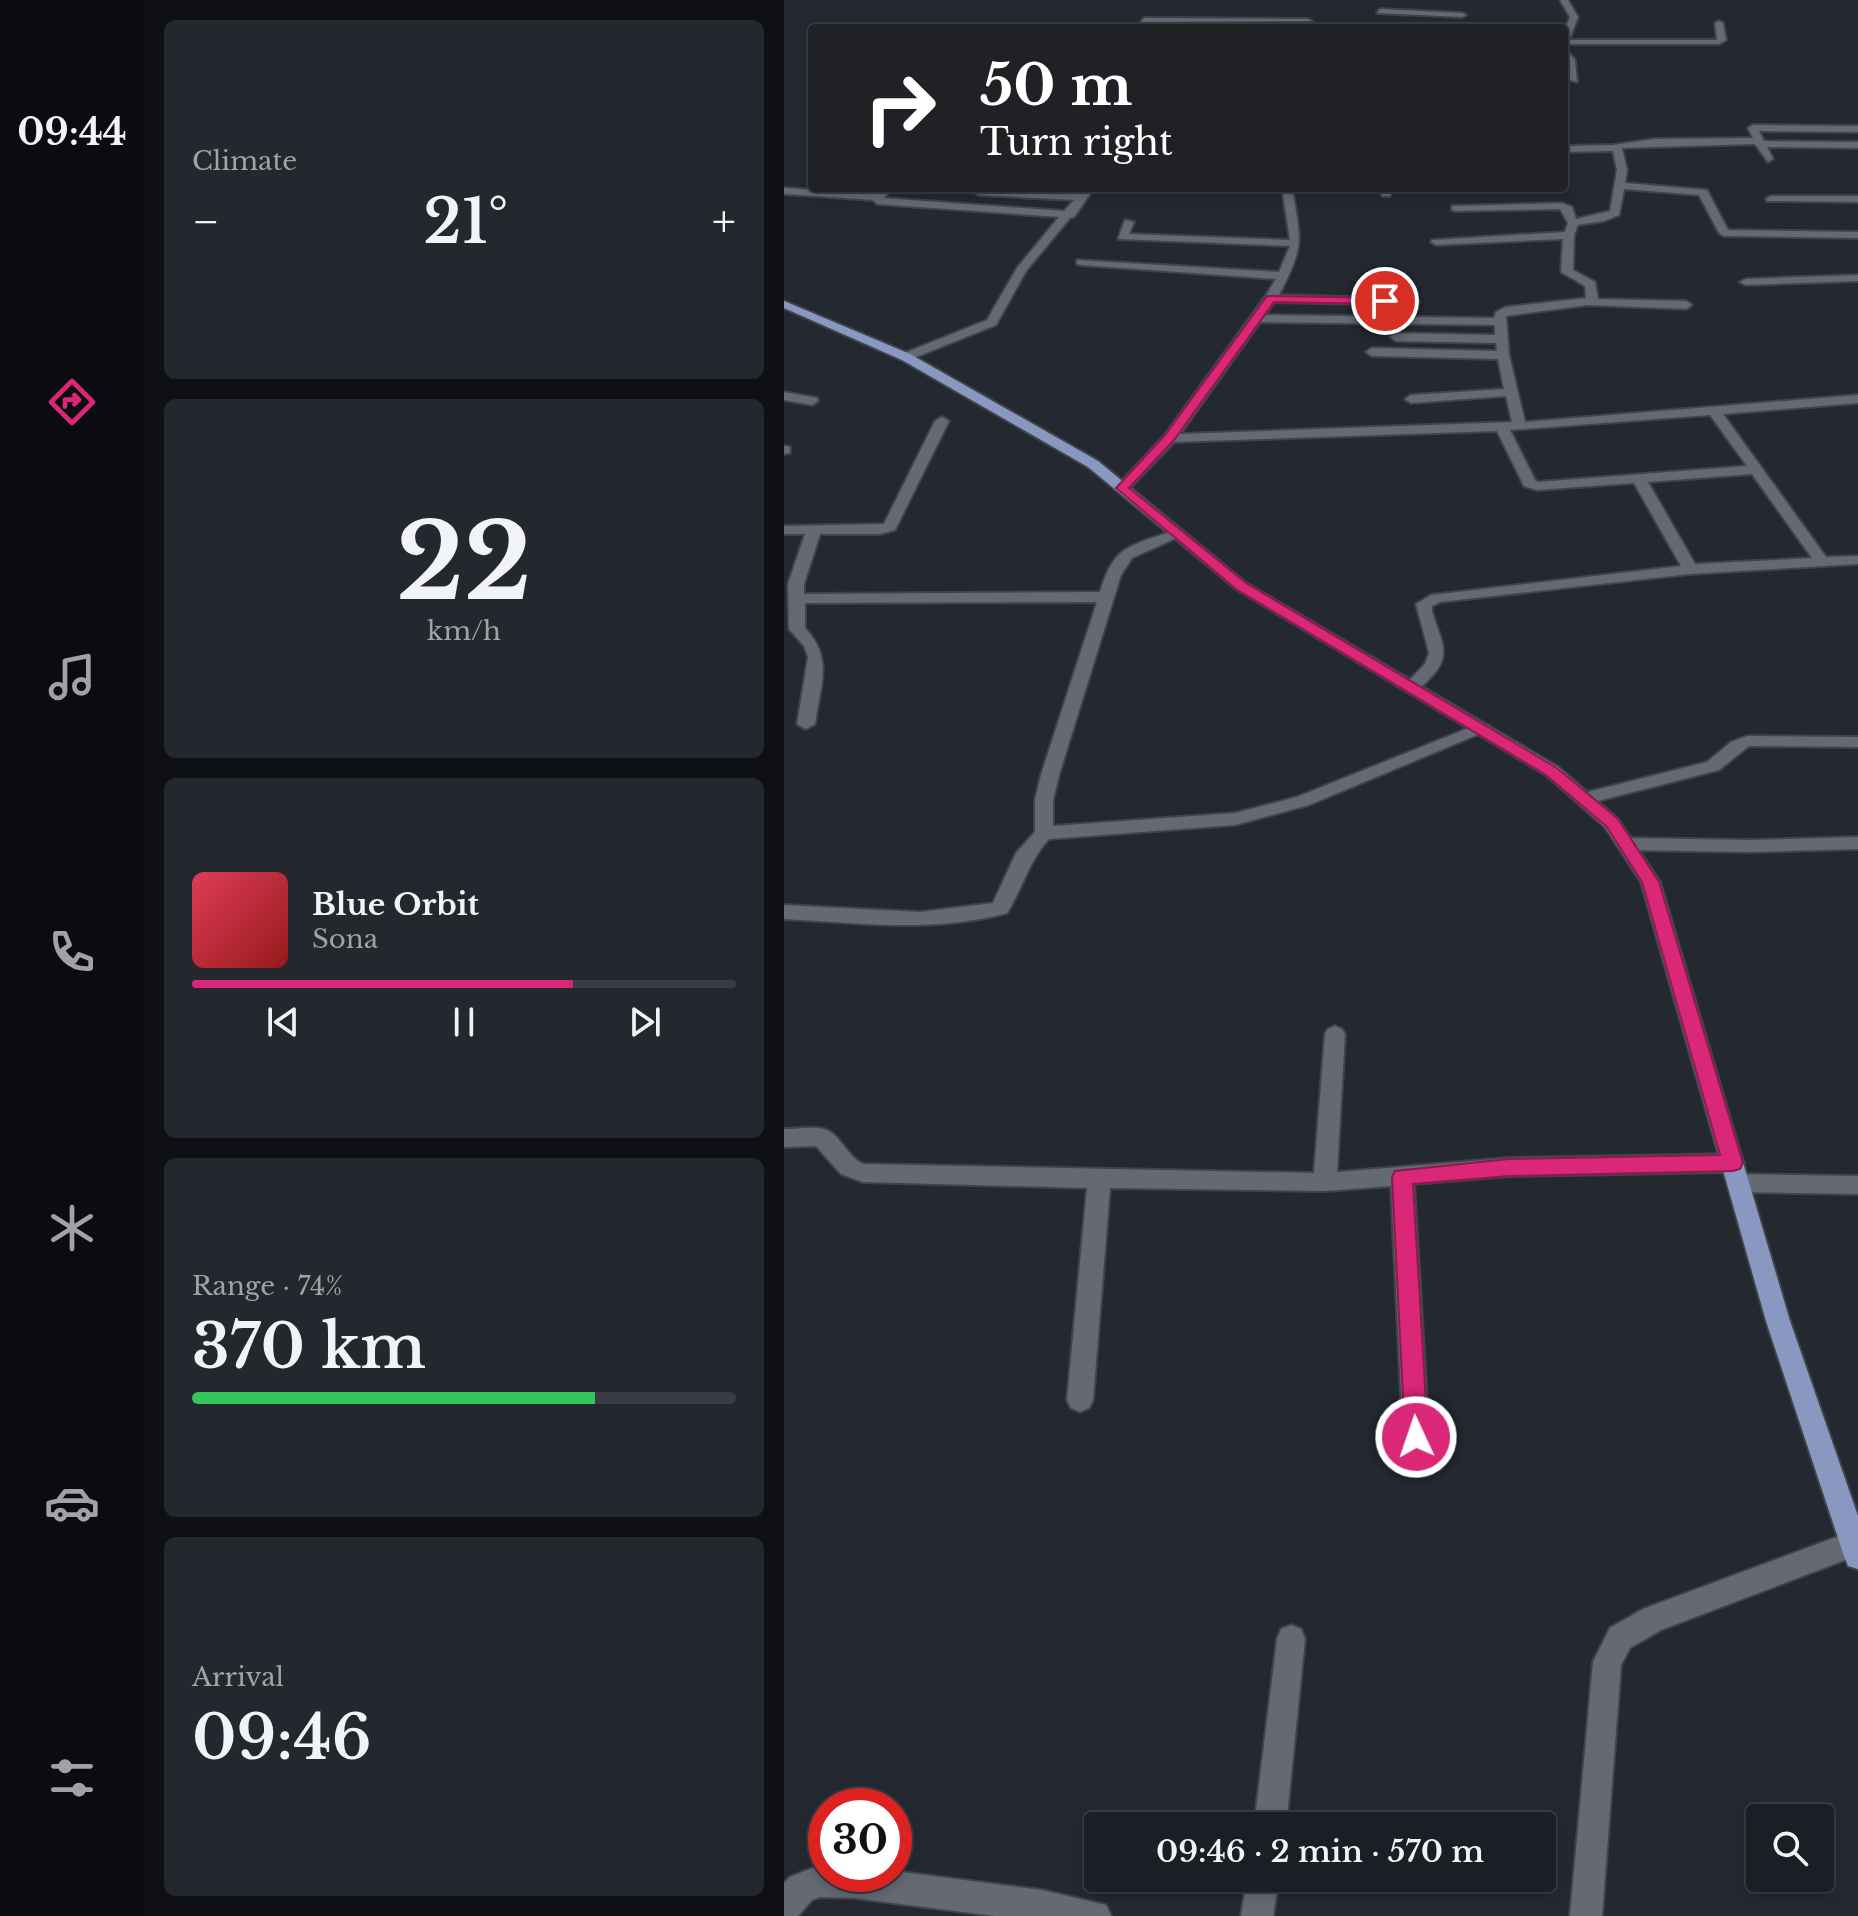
<!DOCTYPE html>
<html lang="en">
<head>
<meta charset="utf-8">
<style>
  body { margin:0; font-family:"Libre Baskerville",serif; background:#24272d; color:#f1f3f6; height:100vh; display:flex; flex-direction:column; font-size:30px; white-space:nowrap }
  * { box-sizing:border-box; margin:0 }
  p { font-size:26px; color:#a0a2a7 }
  .icon { flex:none; width:44px; height:44px; fill:none; stroke:currentColor; stroke-width:2; stroke-linecap:round; stroke-linejoin:round }
  .map { position:relative; flex:1; overflow:hidden }
  .drawer { display:flex; flex-direction:column; gap:20px; padding:20px; background:#0f1014; width:640px }
  .drawer>* { flex:none }
  .hud { position:absolute; left:24px; top:24px; width:760px; height:168px; border-radius:8px; box-shadow:0 4px 12px #0003,0 0 0 2px #393c42; background:#202124; color:#fff; overflow:hidden }
  .controls { position:absolute; left:962px; top:1804px; display:grid; gap:16px }
  .controls a { display:grid; place-items:center; width:88px; height:88px; border-radius:8px; background:#1b1e25; box-shadow:0 4px 12px #0003,0 0 0 2px #393c42; font-size:40px }
  .speed { position:absolute; left:24px; top:1788px; display:flex; gap:16px; font-size:40px; font-weight:700; text-align:center }
  .speed>* { display:grid; place-content:center; width:104px; height:104px; border-radius:50%; background:#1b1e25; box-shadow:0 4px 12px #0003,0 0 0 2px #393c42; line-height:1 }
  .speed .limit { border:12px solid #d22; background:#fff; color:#111 }
  .pin { position:absolute; display:grid; place-items:center; width:68px; height:68px; color:#fff; margin:-34px; border:4px solid #fff; border-radius:50%; box-shadow:0 2px 8px #0007 }
  .me { position:absolute; width:88px; margin:-44px; rotate:357deg; stroke-linejoin:round; filter:drop-shadow(0 0 6px #0008) }
  .turn { display:flex; align-items:center; gap:28px; height:168px; padding:0 40px; font-size:36px }
  .turn .icon { width:104px; height:104px; stroke-width:2.5 }
  .turn b { display:block; font-size:56px; line-height:68px }
  .big { font-size:60px; font-weight:600; line-height:1.1 }
  .drawer .card { flex:1; display:flex; flex-direction:column; justify-content:center; gap:12px; min-width:0; padding:0 28px; border-radius:12px; background:#24272d }
  .drawer .dial { align-items:center; gap:0 }
  .dial b { font-size:104px; line-height:1 }
  .song { display:flex; align-items:center; gap:24px }
  .cover { width:96px; height:96px; border-radius:12px; background:linear-gradient(135deg,hsl(350 70% 55%),hsl(0 70% 35%)) }
  .played { height:8px; border-radius:4px; background:linear-gradient(90deg,#db2777 70%,#393c42 70%) }
  .keys { display:flex; justify-content:space-around; direction:ltr }
  .heat { display:flex; justify-content:space-between; align-items:center; font-size:44px; direction:ltr }
  .charge { height:12px; border-radius:6px; background:linear-gradient(90deg,#34c759 74%,#393c42 0) }
  .trip { position:absolute; left:300px; top:1812px; width:472px; height:80px; border-radius:8px; background:#1b1e25; box-shadow:0 4px 12px #0003,0 0 0 2px #393c42; font-weight:600; line-height:80px; text-align:center }
  main { display:flex; flex:1; min-height:0 }
  .tab-bar { display:flex; flex-direction:column; width:144px; justify-content:space-around; align-items:center; background:#0b0c0f; color:#a0a2a7 }
  .tab-bar .icon { width:56px; height:56px }
  .tab-bar .current { color:#db2777 }
  .tab-bar b { font-size:36px; color:#f1f3f6 }
  .map>svg:first-child { display:block }
  .lines { fill:none; stroke-linecap:round; stroke-linejoin:round }
  .minor-casing { stroke:#41434b; stroke-width:4 }
  .major-casing { stroke:#41434b; stroke-width:4 }
  .minor { fill:#646974; fill-rule:evenodd }
  .major { fill:#8998c1; fill-rule:evenodd }
  .route { fill:#db2777; stroke:#8e194d; stroke-width:2 }
</style>
</head>
<body>
<main>
<nav class="tab-bar">
<b>09:44</b>
<svg class="icon current" aria-label="directions" viewBox="0 0 24 24"><path d="M12 3l9 9-9 9-9-9zM9 14v-3h6M13 9l2 2-2 2"/></svg>
<svg class="icon" aria-label="music" viewBox="0 0 24 24"><path d="M9 18V5l10-2v13"/><circle cx="6" cy="18" r="3"/><circle cx="16" cy="16" r="3"/></svg>
<svg class="icon" aria-label="phone" viewBox="0 0 24 24"><path d="M5 4h4l2 5-3 2q2 4 5 5l2-3 5 2v4C11 20 4 13 5 4z"/></svg>
<svg class="icon" aria-label="climate" viewBox="0 0 24 24"><path d="M12 3v18M4 7l16 10M4 17L20 7"/></svg>
<svg class="icon" aria-label="car" viewBox="0 0 24 24"><path d="M5 17H2v-5l4-1 3-4h7l3 4 3 1v5h-3M9 17h6M6 11h13"/><circle cx="7" cy="17" r="2"/><circle cx="17" cy="17" r="2"/></svg>
<svg class="icon" aria-label="filters" viewBox="0 0 24 24"><path d="M4 7h16M4 17h16"/><circle cx="9" cy="7" r="2"/><circle cx="15" cy="17" r="2"/></svg>
</nav>
<section class="drawer">
<div class="card"><p>Climate</p>
<div class="heat"><a>−</a><b class="big">21°</b><a>+</a></div>
</div>
<div class="card dial"><b>22</b><p>km/h</p></div>
<div class="card">
<div class="song"><i class="cover"></i><div><b>Blue Orbit</b><p>Sona</p></div></div>
<div class="played"></div>
<div class="keys"><svg class="icon" aria-label="previous" viewBox="0 0 24 24"><path d="M18 5L8 12l10 7zM5 5v14"/></svg><svg class="icon" aria-label="pause" viewBox="0 0 24 24"><path d="M8 5v14M16 5v14"/></svg><svg class="icon" aria-label="next" viewBox="0 0 24 24"><path d="M6 5l10 7-10 7zM19 5v14"/></svg></div>
</div>
<div class="card"><p>Range · 74%</p><b class="big">370 km</b><div class="charge"></div></div>
<div class="card"><p>Arrival</p><b class="big">09:46</b></div>
</section>
<div class="map">
<svg width="1074" height="1916" viewBox="0 0 1074 1916">
  <rect width="100%" height="100%" fill="#242831"/>
  <g class="lines">
    <g class="minor-casing">
      <g id="minor">
        <polygon points="776,0 784,0 794,17 785,40 933,40 931,23 935,21 939,23 942,40 935,44 780,44 780,32 786,17"/>
        <polygon points="596,9 678,13 682,15 678,17 593,13"/>
        <polygon points="360,18 524,19 528,21 357,22"/>
        <polygon points="780,47 791,60 793,82 786,80"/>
        <path d="M969,125l105,1v6l-99,-1 5,10 94,1v6l-91,-1 6,12 -5,3 -13,-18 -133,4 5,22 -2,13 82,7 21,40 130,2v6l-134,-2 -5,-3 -20,-38 -75,-6 -5,26 -15,6 -26,4 -4,10 -1,35 22,12 3,17 88,2 6,4 -6,4 -98,-4 -82,11 3,39 16,67 333,-27v8l-135,11 103,143 32,-1v8l-168,10 -250,28 -8,4v5c7,27 22,43 -1,66 -6,7 -12,13 -21,16l-8,-5 23,-24 4,-11 -13,-49 15,-9 250,-29 -47,-83 -97,7 -13,-4 -27,-55 -323,11 -47,49 -12,-3 50,-53 100,-138 11,-18 -195,-14 -4,-1v-4l202,12 11,-26 -172,-7 7,-19 9,2 -5,12 161,6 -8,-52h10c9,55 13,56 -13,107l134,4 6,3 -6,3 -139,-3 -9,13 229,3 2,-6 10,-5 80,-9 -1,-12 -24,-14 2,-33 -127,6 -5,-3 1,-2 133,-8 3,-9 -8,-14 -104,2 -4,-1v-4l110,-3 10,4 4,12 34,-8 7,-41 -4,-19 -49,1v-6l49,-1 41,-6 99,-1 -5,-10zM476,322l235,3v10l-99,-2 -6,4 6,4 100,2 1,8 -125,-3 -6,4 6,4 126,3 6,30 -93,6 -6,4 6,4 95,-7 6,26 -332,12zM926,415l37,51 -209,16 -3,-2 -25,-50zM968,474l60,84 -117,6 -47,-82z"/>
        <polygon points="0,188 93,194 98,188 108,188 100,198 280,211 290,200 195,195 190,192 195,189 295,194 300,188 310,188 290,217 286,218 242,271 212,325 122,361 118,360 118,354 203,320 233,268 275,217 93,204 89,200 0,194"/>
        <polygon points="597,188 607,188 606,196 598,196"/>
        <polygon points="987,196 1074,196 1074,202 983,201 982,199"/>
        <polygon points="1074,275 1074,281 962,285 956,282 962,279"/>
        <polygon points="0,392 33,398 34,401 28,405 0,400"/>
        <path d="M158,417l7,4 -54,109 -15,4h-60l-16,50v10l296,-2c4,-13 10,-31 22,-40 8,-7 51,-23 61,-21l2,3 -53,24 -11,17 -62,200 -6,25v26l182,-13 62,-16 179,-72h12l3,4 -182,76 -74,20 -186,14c-20,21 -26,49 -42,74 -73,20 -148,10 -223,6v-14l136,7 73,-9 23,-50 19,-21v-32l6,-25 56,-173 -292,1v25c29,31 15,57 10,96l-9,5 -9,-5 11,-67 -4,-11 -15,-17 -1,-45 17,-50h-21v-8l100,-2 51,-103z"/>
        <polygon points="0,446 6,447 6,453 0,454"/>
        <polygon points="963,736 1074,737 1074,747 965,746 935,770 802,804 793,798 796,794 923,762 947,742"/>
        <polygon points="1074,837 1074,849 966,852 842,850 833,844 842,838 966,840"/>
        <path d="M551,1026l7,3 3,5 -8,138 172,-14 224,-4 8,3 3,6 -3,6 -8,3 -224,4 -95,8 15,253 -4,9 -9,3 -9,-3 -4,-9 -12,-251 -66,5 -215,-3 -17,212 -4,8 -9,4 -9,-4 -4,-8 20,-212 -224,-6 -22,-8 -25,-28 -32,1v-18c12,0 28,-3 40,0 17,5 23,29 40,35l450,9 11,-139 3,-5z"/>
        <polygon points="955,1174 1074,1176 1074,1194 955,1192 947,1190 944,1183 947,1176"/>
        <polygon points="1074,1529 1074,1555 877,1630 846,1648 837,1665 818,1916 786,1916 809,1662 826,1628 859,1609"/>
        <polygon points="507,1625 517,1629 521,1639 502,1826 470,1826 493,1639 497,1629"/>
        <polygon points="36,1865 42,1865 42,1874 110,1874 110,1871 258,1890 322,1905 327,1916 211,1916 70,1898 36,1897 28,1900 14,1916 0,1916 0,1883 6,1877"/>
        <polygon points="463,1878 495,1878 489,1916 457,1916"/>
      </g>
    </g>
    <g class="major-casing">
      <polygon id="major" points="0,301 126,354 314,461 462,583 774,767 834,819 876,882 1006,1321 1074,1516 1074,1569 1064,1566 1060,1556 982,1321 857,882 821,827 762,775 452,589 304,467 118,360 0,308"/>
    </g>
    <use href="#minor" class="minor"/>
    <use href="#major" class="major"/>
  </g>
  <polygon class="route" points="483,296 601,298 606,301 601,304 490,302 390,440 345,488 462,583 773,768 834,819 875,882 959,1163 956,1169 949,1171 725,1176 629,1184 644,1437 641,1445 632,1448 624,1445 621,1437 608,1177 611,1171 725,1159 936,1155 858,882 822,826 762,775 452,589 332,488 381,435"/>
</svg>
<div class="controls">
<a><svg class="icon" aria-label="search" viewBox="0 0 24 24"><circle cx="10" cy="10" r="6"/><path d="M15 15l6 6"/></svg></a>
</div>
<div class="speed"><div class="limit">30</div></div>
<div class="pin" style="left:601px;top:301px;background:#d93025"><svg class="icon" aria-label="arrive" viewBox="0 0 24 24"><path d="M6 21V4h12l-3 4 3 4H6"/></svg></div>
<svg class="me" style="left:632px;top:1437px" viewBox="-20 -20 40 40"><circle r="17" fill="#db2777" stroke="#fff" stroke-width="3"/><path d="M0-11L8 9 0 5-8 9z" fill="#fff"/></svg>
<div class="trip">09:46 · 2 min · 570 m</div>
<div class="hud">
<div class="turn"><svg class="icon" aria-label="right" viewBox="0 0 24 24"><path d="M7 20v-9h11M14 6l5 5-5 5"/></svg><div><b>50 m</b>Turn right</div></div>
</div>
</div>
</main>
</body>
</html>
